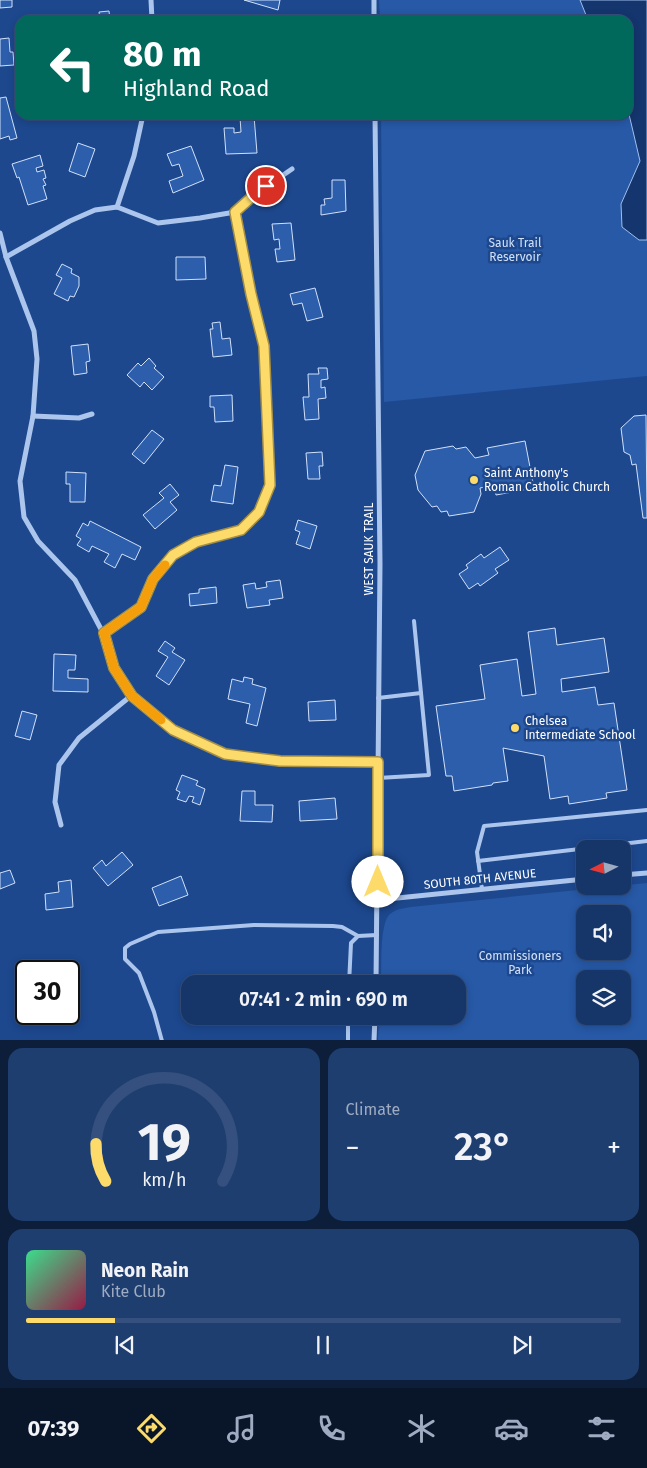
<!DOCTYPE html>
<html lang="en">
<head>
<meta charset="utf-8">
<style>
  body { margin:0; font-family:"Fira Sans",sans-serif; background:#1f3e70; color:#f1f3f6; height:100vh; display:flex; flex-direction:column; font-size:19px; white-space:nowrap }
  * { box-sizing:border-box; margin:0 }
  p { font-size:16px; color:#9eabc1 }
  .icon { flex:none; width:28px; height:28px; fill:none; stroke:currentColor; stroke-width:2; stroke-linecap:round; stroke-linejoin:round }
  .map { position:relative; height:1040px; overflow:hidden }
  .panel { display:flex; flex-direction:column; gap:8px; padding:8px; background:#0c1e3a; flex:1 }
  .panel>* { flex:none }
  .guide { position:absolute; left:15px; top:15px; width:618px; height:105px; border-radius:15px; box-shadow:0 2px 8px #0003,0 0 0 1px #35507e; background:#00695c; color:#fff; overflow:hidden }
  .needle { width:32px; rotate:264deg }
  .fabs { position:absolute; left:576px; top:840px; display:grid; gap:10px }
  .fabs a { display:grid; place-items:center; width:55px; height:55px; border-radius:10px; background:#16366a; box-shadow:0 2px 8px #0003,0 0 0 1px #35507e; font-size:25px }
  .speed { position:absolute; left:15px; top:960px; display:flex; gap:10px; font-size:25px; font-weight:700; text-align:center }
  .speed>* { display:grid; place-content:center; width:65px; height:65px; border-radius:50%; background:#16366a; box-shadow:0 2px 8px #0003,0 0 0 1px #35507e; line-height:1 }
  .speed .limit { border:2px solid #111; border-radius:8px; background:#fff; color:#111 }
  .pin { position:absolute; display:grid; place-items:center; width:42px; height:42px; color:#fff; margin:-21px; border:2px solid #fff; border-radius:50%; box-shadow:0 1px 5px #0007 }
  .me { position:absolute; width:55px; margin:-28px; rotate:0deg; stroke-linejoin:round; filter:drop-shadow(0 0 4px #0008) }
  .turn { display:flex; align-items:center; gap:18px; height:105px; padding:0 25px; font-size:22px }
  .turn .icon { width:65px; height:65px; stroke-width:2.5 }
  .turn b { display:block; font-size:35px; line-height:42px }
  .big { font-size:38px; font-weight:600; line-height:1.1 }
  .panel .tile { flex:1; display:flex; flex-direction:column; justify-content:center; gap:8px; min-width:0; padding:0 18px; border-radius:15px; background:#1f3e70 }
  .panel .dial { align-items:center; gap:0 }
  .dial svg { height:130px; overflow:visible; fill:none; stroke:#35507e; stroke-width:7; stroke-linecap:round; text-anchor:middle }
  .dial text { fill:#f1f3f6; stroke:none }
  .song { display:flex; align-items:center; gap:15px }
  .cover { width:60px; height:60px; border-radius:8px; background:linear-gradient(135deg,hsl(150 70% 55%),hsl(340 70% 35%)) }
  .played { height:5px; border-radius:2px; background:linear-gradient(90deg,#fcdb6a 15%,#35507e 15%) }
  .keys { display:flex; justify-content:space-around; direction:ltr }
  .heat { display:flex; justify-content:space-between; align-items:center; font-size:28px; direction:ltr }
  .panel .tiles { flex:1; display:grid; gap:8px; grid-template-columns:1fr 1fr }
  .tile:last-child { grid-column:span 2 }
  .trip { position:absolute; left:181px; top:975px; width:285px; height:50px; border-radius:15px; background:#16366a; box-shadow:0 2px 8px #0003,0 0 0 1px #35507e; font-weight:600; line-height:50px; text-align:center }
  .tabs { display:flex; height:80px; justify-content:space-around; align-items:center; background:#09162a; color:#9eabc1 }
  .tabs .icon { width:35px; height:35px }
  .tabs .selected { color:#fcdb6a }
  .tabs b { font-size:22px; color:#f1f3f6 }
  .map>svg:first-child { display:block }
  .green { fill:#2759a7; fill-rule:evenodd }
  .water { fill:#14356d; stroke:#9fbfef }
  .building { fill:#2d5eac; stroke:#d1e1f9 }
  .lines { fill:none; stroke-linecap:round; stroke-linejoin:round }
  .service { stroke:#acc5ed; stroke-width:4 }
  .minor { stroke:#acc5ed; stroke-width:5 }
  .route-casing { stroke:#a48e45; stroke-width:12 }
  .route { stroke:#fcdb6a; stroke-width:9 }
  .slow { stroke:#f59e0b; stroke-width:9 }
  .poi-dot { fill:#fcdb6a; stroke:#1d488e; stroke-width:2 }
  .labels { text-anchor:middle; stroke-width:5; stroke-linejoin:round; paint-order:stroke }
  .park-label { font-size:12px; fill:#d1e1f9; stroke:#1d488e }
  .poi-label { font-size:12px; fill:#fff; stroke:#1d488e; text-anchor:start }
  .street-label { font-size:12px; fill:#fff; stroke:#1d488e }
</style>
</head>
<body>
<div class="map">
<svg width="647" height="1041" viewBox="0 0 647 1041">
  <rect width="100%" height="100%" fill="#1d488e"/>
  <g class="green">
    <polygon points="379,0 647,0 647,376 384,402 381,115 628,115 628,20 380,20"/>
    <path d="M647,883v157h-269l1,-24h79v-32h-77c1,-15 -2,-61 9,-70 7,-6 20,-7 30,-8zM585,914h37v37h-37zM585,979h37v37h-37z"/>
  </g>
  <polygon class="water" points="580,0 647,0 647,240 639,240 622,227 621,204 640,161 628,110 628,20 588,20"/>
  <g class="building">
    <polygon points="0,0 12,0 12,7 0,8"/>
    <polygon points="244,0 280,0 278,10"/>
    <polygon points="109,11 110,20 100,20 99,12"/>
    <polygon points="9,38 10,52 13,52 14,65 0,66 0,39"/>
    <polygon points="6,97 17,138 10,140 9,136 0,139 0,98"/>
    <polygon points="254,116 257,153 226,154 224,128 234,128 234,133 241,132 240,117"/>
    <polygon points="78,143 95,149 85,177 69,171"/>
    <polygon points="191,146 204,180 173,193 169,181 183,176 179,164 172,166 167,154"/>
    <polygon points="40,155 43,166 36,168 37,172 44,170 46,178 43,179 46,185 43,186 47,199 28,205 19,177 17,178 12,164"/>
    <polygon points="332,180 345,180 346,211 321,215 321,205 325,205 324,199 332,198"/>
    <polygon points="291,223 295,260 277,262 275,249 280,249 279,239 274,240 272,224"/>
    <polygon points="176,257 205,257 206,279 176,280"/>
    <polygon points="62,264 72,269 71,273 79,277 79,286 74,297 70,296 68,301 54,294 62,278 56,275"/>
    <polygon points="315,288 323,317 307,321 302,303 293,305 290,294"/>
    <polygon points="220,322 222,339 230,338 232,355 213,357 210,329 213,329 212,323"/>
    <polygon points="88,344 90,361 86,362 87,373 74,375 71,346"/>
    <polygon points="149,358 156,366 154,368 164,377 152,390 144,382 140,387 127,375 138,363 141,366"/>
    <polygon points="318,368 327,368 328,379 321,380 321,388 325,387 326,398 318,399 319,419 305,420 303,397 309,397 308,374 319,374"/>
    <polygon points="232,395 233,421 215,422 214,407 210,407 210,396"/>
    <polygon points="646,415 647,518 643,518 636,464 632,465 630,455 624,452 621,428 634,416"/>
    <polygon points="152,430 164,439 144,464 132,454"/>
    <polygon points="525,441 534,488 496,495 494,485 480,488 481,494 474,512 449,516 447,511 441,512 437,506 432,507 418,490 415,475 425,451 453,446 456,449 466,447 475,458 489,455 487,448"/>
    <polygon points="322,452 323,466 319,466 320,479 308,479 306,453"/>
    <polygon points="225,465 238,467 233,504 211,501 214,485 221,486"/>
    <polygon points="66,472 86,473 85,502 70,502 70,484 66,484"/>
    <polygon points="170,484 179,495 170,502 177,510 155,529 143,515 164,498 159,493"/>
    <polygon points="298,520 317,526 310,549 296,544 300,532 295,530"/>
    <polygon points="90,521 141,547 135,560 122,554 115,568 104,562 109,554 92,546 89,552 77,545 81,539 76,536 83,523 88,526"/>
    <polygon points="500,547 509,560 495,569 498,573 480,586 478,583 469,589 459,574 468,568 466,565 481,554 484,558"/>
    <polygon points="280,580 283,598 269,600 270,605 247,608 243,585 255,583 256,589 267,587 266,582"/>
    <polygon points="216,587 217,603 190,606 189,594 199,593 199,589"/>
    <polygon points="555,628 557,645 604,638 609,672 561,679 562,692 595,687 598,705 614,703 627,790 606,793 607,798 569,804 568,796 550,799 544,756 503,748 508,781 493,783 492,785 454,791 452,776 446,776 436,706 485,699 480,665 517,659 522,696 536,694 528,632"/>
    <polygon points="165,641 175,648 172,652 185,660 169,685 156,676 168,657 158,651"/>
    <polygon points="54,654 76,655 75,670 68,670 68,678 88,679 88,692 53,691"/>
    <polygon points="244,677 253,679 252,684 266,688 257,726 246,723 250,704 228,699 232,679 243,682"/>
    <polygon points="335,700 336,720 309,721 308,702"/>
    <polygon points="22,711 37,715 30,740 15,736"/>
    <polygon points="182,775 198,781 196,785 205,789 200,805 192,802 194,797 189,796 186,802 177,799 180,792 176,790"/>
    <polygon points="242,791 255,791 255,805 273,805 272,822 240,821"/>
    <polygon points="335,798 337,819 300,821 299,801"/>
    <polygon points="122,852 133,865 108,886 93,868 102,860 106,866"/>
    <polygon points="10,870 15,883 0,889 0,873"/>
    <polygon points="181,876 188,895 159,906 152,888"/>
    <polygon points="71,880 73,907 46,910 45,894 59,892 58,882"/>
  </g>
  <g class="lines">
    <g class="service">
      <polyline points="378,698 421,693"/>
      <polyline points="378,778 429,775 414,621"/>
      <polyline points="478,861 647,841"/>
      <polyline points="482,889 477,852 484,826 647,810"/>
      <polyline points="349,984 351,943 358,936 377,935"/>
      <polyline points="348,1016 348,1041"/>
      <polyline points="162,1041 154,1012 139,973 125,959 125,948 130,944 158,932 254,925 333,926 342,927 358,936"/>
    </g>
    <g class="minor">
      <polyline points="151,0 152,20"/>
      <polyline points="374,0 374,20"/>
      <polyline points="375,115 380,564 376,984"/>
      <polyline points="117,207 134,156 143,115"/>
      <polyline points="0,233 6,257 34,331 37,359 33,416 20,481 24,517 38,541 75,580 103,633 114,668 132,695 173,730 225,754 280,761 378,761"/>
      <polyline points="6,257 70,221 95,210 117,207 158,223 200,218 235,212 254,195 292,169"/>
      <polyline points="33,416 79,418 92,414"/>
      <polyline points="103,633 141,607 153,579 173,555 196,542 241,530 259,513 270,485 264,346 251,294 235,212"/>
      <polyline points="61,825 55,802 59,765 79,738 132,695"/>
      <polyline points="622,875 647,873"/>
      <polyline points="378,900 585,879"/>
      <polyline points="374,1041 375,1016"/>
    </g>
  </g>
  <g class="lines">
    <g class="route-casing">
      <polyline id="route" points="266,186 254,195 235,212 251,294 264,346 270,485 259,512 241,530 196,542 173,555 153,579 141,607 104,633 114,668 132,696 173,730 225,754 280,761 378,762 378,882"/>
    </g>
    <use href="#route" class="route"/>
    <polyline class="slow" points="161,720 132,696 114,668 104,633 141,607 153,579 165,565"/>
  </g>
  <g class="poi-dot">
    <circle cx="474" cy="480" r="5"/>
    <circle cx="515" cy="728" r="5"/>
  </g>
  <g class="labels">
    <g class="park-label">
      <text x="515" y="247">Sauk Trail<tspan x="515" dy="14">Reservoir</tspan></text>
      <text x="520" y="960">Commissioners<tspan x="520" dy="14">Park</tspan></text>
    </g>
    <g class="poi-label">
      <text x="484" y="477">Saint Anthony's<tspan x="484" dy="14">Roman Catholic Church</tspan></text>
      <text x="525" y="725">Chelsea<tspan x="525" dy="14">Intermediate School</tspan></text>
    </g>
    <g class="street-label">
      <text transform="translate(369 549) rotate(-90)" y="4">WEST SAUK TRAIL</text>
      <text transform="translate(480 879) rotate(-6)" y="4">SOUTH 80TH AVENUE</text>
    </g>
  </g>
</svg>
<div class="fabs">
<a><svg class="needle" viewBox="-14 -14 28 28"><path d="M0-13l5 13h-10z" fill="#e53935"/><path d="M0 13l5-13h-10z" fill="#9eabc1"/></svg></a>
<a><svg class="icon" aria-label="sound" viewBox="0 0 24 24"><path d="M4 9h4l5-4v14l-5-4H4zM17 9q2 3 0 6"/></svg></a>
<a><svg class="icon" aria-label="layers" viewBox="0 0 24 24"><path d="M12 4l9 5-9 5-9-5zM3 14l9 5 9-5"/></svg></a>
</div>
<div class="speed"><div class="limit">30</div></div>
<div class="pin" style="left:266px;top:186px;background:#d93025"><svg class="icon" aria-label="arrive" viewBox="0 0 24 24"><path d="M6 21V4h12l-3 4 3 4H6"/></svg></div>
<svg class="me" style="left:378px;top:882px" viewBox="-20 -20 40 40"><circle r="19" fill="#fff"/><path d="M0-13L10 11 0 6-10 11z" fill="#fcdb6a"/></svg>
<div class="trip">07:41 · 2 min · 690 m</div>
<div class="guide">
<div class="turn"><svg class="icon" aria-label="left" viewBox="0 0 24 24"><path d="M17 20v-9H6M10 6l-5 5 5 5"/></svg><div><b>80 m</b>Highland Road</div></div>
</div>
</div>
<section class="panel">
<div class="tiles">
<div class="tile dial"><svg viewBox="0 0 100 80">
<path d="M14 69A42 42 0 1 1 86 69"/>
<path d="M14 69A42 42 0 0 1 8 46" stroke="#fcdb6a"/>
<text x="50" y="56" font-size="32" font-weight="700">19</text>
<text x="50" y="72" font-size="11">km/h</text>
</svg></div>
<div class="tile"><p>Climate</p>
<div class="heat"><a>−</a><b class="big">23°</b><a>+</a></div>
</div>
<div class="tile">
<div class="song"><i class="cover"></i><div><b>Neon Rain</b><p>Kite Club</p></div></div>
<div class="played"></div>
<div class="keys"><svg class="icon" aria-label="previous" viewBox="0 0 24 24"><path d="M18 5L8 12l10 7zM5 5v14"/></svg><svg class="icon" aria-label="pause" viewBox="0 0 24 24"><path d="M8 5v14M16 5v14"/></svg><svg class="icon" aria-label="next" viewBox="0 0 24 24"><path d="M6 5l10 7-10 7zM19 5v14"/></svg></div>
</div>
</div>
</section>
<nav class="tabs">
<b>07:39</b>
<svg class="icon selected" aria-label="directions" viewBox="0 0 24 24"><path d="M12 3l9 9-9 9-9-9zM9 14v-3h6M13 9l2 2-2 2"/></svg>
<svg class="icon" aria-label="music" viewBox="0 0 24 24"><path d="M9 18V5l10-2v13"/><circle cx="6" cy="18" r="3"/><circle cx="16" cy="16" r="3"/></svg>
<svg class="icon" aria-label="phone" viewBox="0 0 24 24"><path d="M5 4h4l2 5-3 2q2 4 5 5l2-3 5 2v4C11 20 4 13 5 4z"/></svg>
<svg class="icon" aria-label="climate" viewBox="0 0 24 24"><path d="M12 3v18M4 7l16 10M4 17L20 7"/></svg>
<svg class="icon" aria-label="car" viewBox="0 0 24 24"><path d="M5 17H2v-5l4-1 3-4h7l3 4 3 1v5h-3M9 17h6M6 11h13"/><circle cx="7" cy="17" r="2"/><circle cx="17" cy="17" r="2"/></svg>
<svg class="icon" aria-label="filters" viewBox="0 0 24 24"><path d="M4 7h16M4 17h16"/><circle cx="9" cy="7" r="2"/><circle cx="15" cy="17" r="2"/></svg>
</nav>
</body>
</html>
